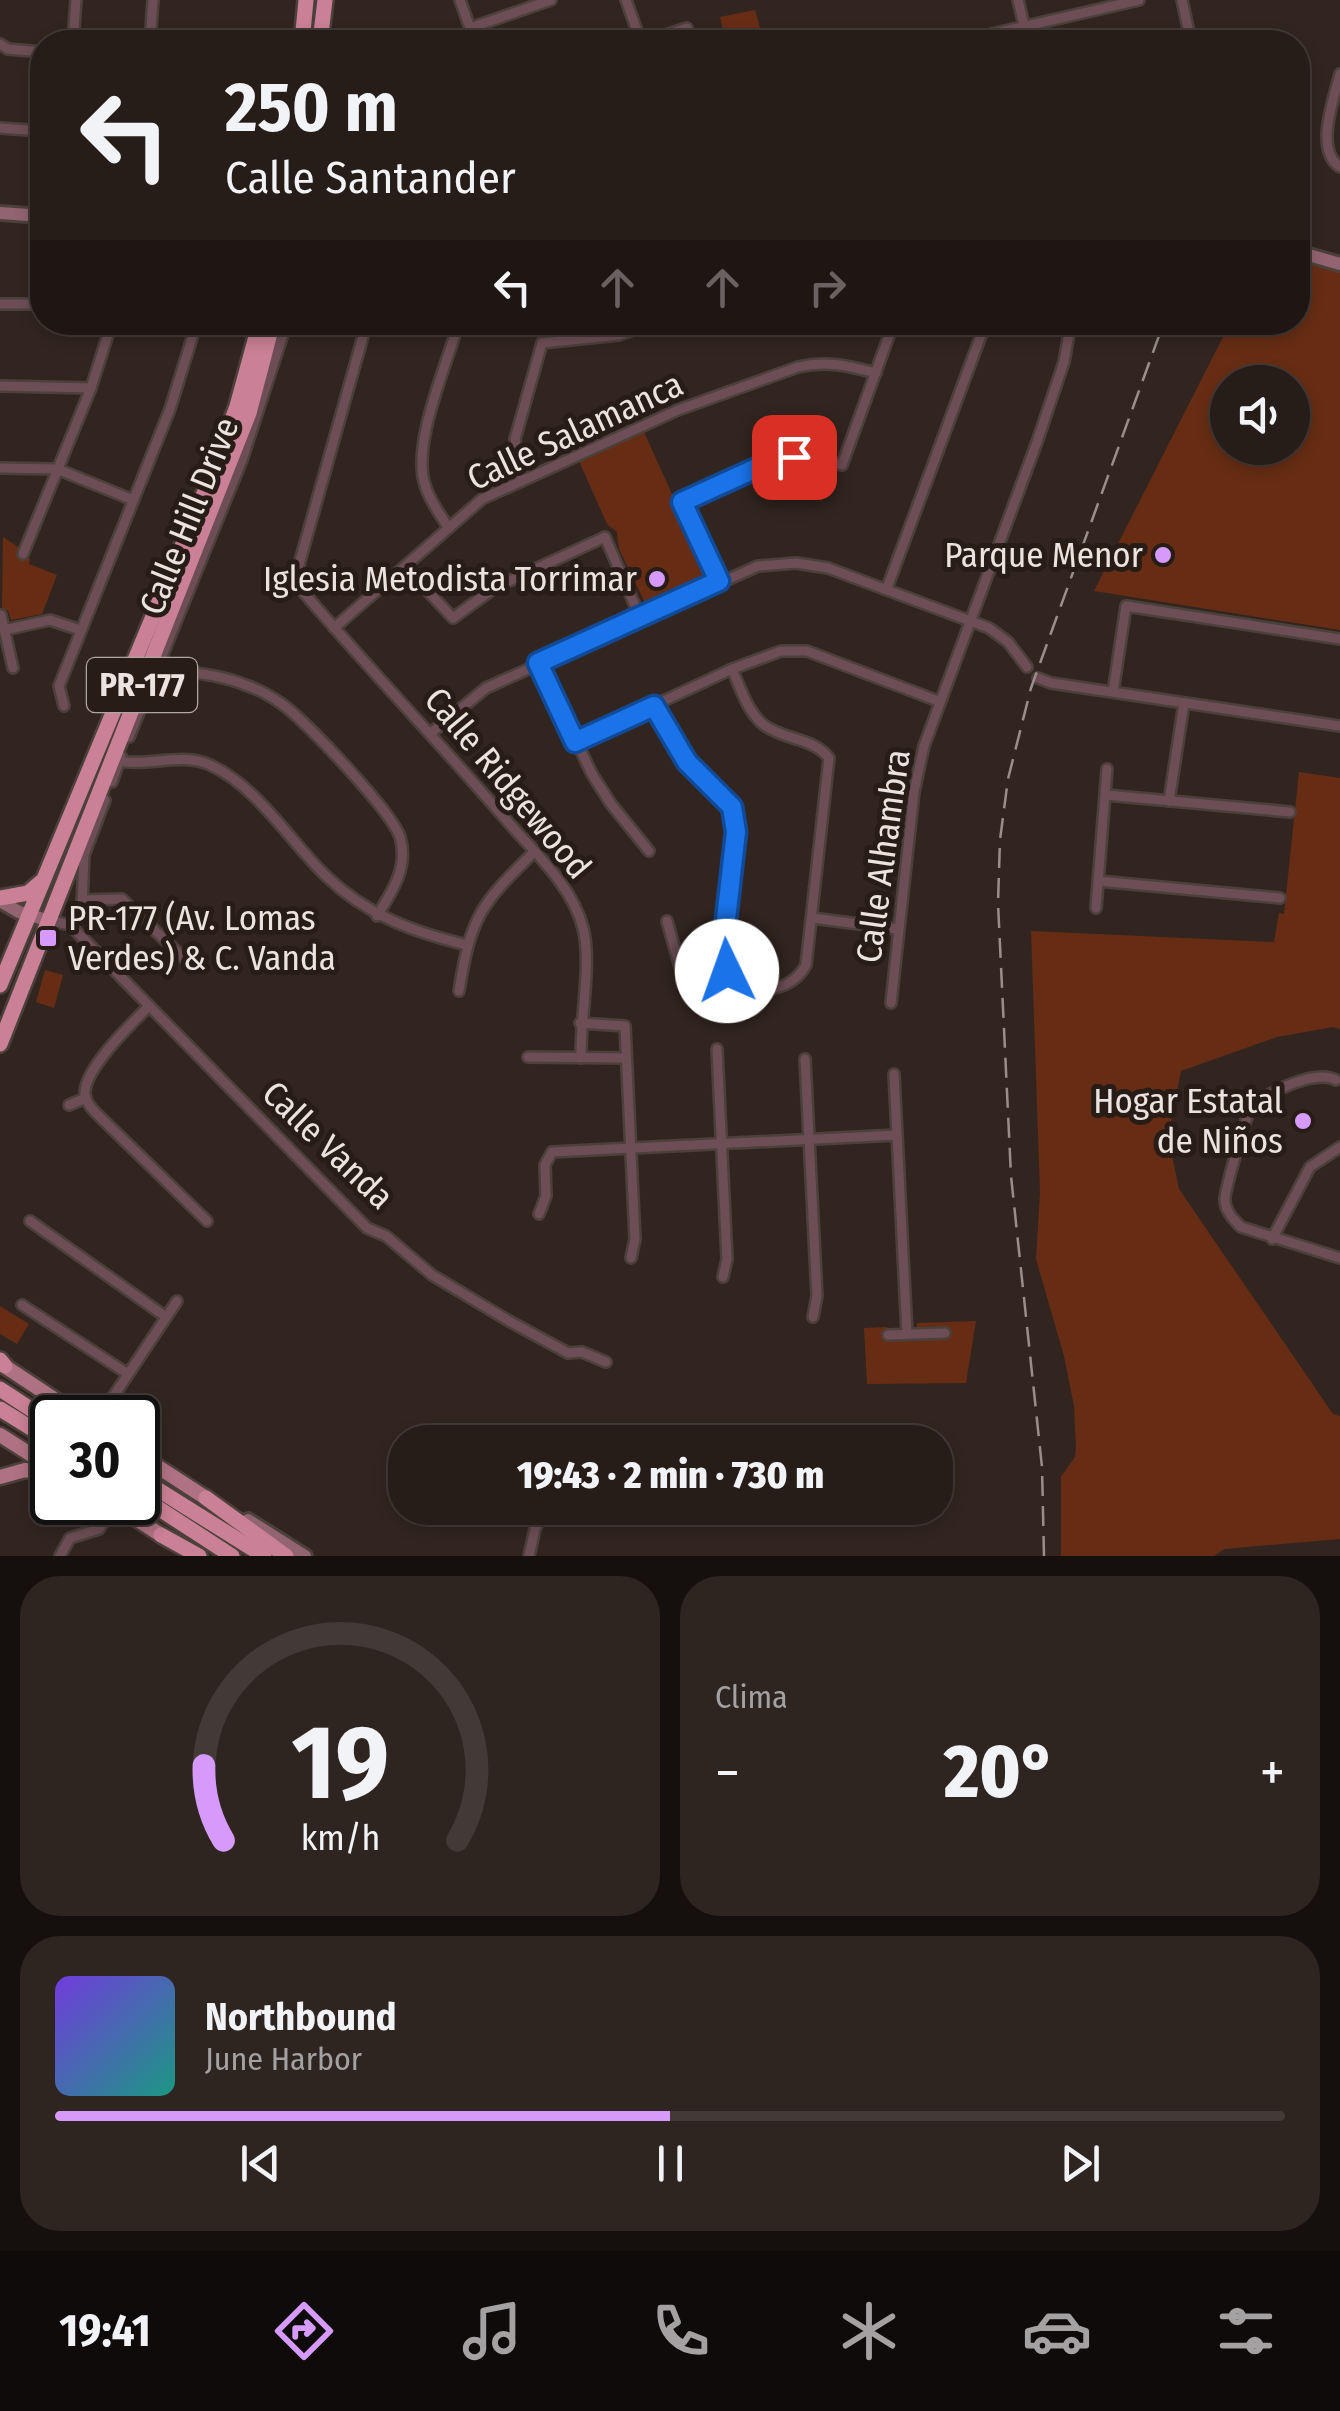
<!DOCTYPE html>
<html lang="es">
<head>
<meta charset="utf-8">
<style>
  body { margin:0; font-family:"Fira Sans Condensed",sans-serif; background:#2e2521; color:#f1f3f6; height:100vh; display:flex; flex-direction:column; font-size:38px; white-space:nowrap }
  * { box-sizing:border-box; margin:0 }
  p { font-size:32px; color:#a4a1a2 }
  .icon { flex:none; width:55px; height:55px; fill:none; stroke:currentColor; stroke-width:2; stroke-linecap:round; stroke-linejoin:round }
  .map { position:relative; height:1556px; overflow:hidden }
  .sheet { display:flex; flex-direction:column; gap:20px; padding:20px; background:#150f0d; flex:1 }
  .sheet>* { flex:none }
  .top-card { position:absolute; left:30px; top:30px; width:1280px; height:305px; border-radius:40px; box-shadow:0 5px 15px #0003,0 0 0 2px #423a37; background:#261c18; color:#f1f3f6; overflow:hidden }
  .fabs { position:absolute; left:1210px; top:365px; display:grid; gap:20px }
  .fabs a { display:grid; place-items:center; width:100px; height:100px; border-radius:50%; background:#261c18; box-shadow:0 5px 15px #0003,0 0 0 2px #423a37; font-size:50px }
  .speed { position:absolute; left:30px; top:1395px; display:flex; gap:20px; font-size:50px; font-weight:700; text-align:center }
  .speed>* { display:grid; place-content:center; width:130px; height:130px; border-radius:50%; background:#261c18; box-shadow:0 5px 15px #0003,0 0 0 2px #423a37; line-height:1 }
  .speed .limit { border:5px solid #111; border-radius:15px; background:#fff; color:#111 }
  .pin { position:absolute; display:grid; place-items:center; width:85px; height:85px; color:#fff; margin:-42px; border-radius:20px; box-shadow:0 5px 15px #0006 }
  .me { position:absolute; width:110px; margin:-55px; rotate:357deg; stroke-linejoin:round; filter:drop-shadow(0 0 8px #0008) }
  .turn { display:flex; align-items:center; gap:35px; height:210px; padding:0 30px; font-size:45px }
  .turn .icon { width:130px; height:130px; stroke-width:2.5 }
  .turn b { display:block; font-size:70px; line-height:85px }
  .lanes { display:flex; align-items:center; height:95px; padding:0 30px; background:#0003; justify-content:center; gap:50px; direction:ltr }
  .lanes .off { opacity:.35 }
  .big { font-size:75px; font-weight:800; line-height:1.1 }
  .sheet .tile { flex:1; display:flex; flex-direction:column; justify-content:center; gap:15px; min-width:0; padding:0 35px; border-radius:40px; background:#2e2521 }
  .sheet .dial { align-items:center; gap:0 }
  .dial svg { height:260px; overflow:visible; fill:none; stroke:#423a37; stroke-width:7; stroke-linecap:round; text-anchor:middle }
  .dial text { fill:#f1f3f6; stroke:none }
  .song { display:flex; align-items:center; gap:30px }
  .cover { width:120px; height:120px; border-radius:15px; background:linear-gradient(135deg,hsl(260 70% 55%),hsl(170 70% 35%)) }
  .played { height:10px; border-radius:5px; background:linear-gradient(90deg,#d69bfa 50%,#423a37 50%) }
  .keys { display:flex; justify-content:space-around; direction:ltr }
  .heat { display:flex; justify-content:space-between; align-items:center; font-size:55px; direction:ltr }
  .sheet .tiles { flex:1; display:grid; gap:20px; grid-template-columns:1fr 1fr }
  .tile:last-child { grid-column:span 2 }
  .trip { position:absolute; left:388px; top:1425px; width:565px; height:100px; border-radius:40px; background:#261c18; box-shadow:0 5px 15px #0003,0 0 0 2px #423a37; font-weight:800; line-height:100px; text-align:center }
  .tabs { display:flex; height:160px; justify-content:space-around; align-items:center; background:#0f0b0a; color:#a4a1a2 }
  .tabs .icon { width:70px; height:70px }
  .tabs .selected { color:#d69bfa }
  .tabs b { font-size:45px; color:#f1f3f6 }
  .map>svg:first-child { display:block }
  .green { fill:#672d14; fill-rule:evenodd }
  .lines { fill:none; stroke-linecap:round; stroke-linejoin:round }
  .street-casing { stroke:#4c403b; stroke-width:14 }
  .secondary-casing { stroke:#4c403b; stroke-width:18 }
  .primary-casing { stroke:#4c403b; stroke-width:19 }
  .highway-casing { stroke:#4c403b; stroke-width:20 }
  .street { stroke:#6d4e57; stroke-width:9 }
  .secondary { stroke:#926370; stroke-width:12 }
  .primary { stroke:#af7284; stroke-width:14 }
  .highway { stroke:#ca8096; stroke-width:15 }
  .rail { stroke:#998e8a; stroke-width:2.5; stroke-dasharray:20 10; stroke-linecap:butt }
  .route-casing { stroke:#114b97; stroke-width:25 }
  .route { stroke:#1a73e8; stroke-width:18 }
  .poi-dot { fill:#d69bfa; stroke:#281c17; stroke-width:4 }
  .labels { text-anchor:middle; stroke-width:10; stroke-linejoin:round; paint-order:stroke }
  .shield { fill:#281c17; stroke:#b0a7a3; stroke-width:2.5 }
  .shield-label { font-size:32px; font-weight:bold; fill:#ebe3df }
  .street-label { font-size:35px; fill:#ebe3df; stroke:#281c17 }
  .poi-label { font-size:35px; fill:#ebe3df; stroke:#281c17; text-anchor:end }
</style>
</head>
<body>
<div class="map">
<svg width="1340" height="1556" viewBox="0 0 1340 1556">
  <rect width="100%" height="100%" fill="#322520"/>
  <g class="green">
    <polygon points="755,10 762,35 726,42 720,17"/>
    <path d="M1298,261l42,11v358l-246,-39 130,-256 12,-12 62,-1zM1228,382h64v66h-64z"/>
    <polygon points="644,432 708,574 706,578 646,605 619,549 617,532 607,524 579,461"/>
    <polygon points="3,537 18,547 17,554 30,559 29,564 57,575 42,614 11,620 8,610 2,611"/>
    <polygon points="1299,772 1340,778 1340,1029 1333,1027 1277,1037 1181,1071 1168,1137 1179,1189 1333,1414 1340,1416 1340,1539 1224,1549 1214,1556 1061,1556 1061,1477 1075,1457 1076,1448 1074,1406 1064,1356 1036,1259 1040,1192 1031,931 1274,942 1279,913 1284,914"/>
    <polygon points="45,970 63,975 54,1008 36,1002"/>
    <polygon points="0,1306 29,1324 17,1344 0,1334"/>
    <polygon points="976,1321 966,1383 867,1384 864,1328 887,1327 888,1340 916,1339 917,1323"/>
  </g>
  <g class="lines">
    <g class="street-casing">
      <g id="street">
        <polyline points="460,0 475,42"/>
        <polyline points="626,0 641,42"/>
        <polyline points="1018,0 1028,42"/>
        <polyline points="1182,0 1191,42"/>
        <polyline points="470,28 551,0"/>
        <polyline points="73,42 76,0"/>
        <polyline points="150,42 153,0"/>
        <polyline points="644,42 687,28"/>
        <polyline points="957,42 1139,0"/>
        <polyline points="0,44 8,49 42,52"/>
        <path d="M1340,74c-6,25 -26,76 0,93"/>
        <polyline points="0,128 42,131"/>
        <polyline points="0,304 42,304"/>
        <path d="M367,322l-69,246 1,19c68,80 141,156 209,235 27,31 65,65 75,106 9,34 -3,92 -2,130"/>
        <path d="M427,322l29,9c-12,41 -44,114 -31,154 4,15 15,29 23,42"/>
        <polyline points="0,386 91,388"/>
        <polyline points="0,468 57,469 133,500"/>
        <polyline points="521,479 515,439 542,343 619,335 657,322"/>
        <polyline points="23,554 91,388 112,322"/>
        <polyline points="405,567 453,618 496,587 605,537 640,617"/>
        <path d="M719,581l-37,-79c57,-25 97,-57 160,-37l52,-143"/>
        <polyline points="887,588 986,322"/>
        <polyline points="1,615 13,668"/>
        <path d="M334,628l148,-129 196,-89 120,-43c28,-7 51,-1 78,6"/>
        <polyline points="4,630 50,620 80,630"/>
        <polyline points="539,663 592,774 611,804 649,851"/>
        <path d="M157,668c31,4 63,6 91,18 12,4 24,11 34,18 24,17 110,108 118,133 9,30 -8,55 -23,79"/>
        <polyline points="1038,678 1051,683 1340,726"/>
        <polyline points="1113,692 1126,606 1340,639"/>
        <polyline points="64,706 59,686 170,409 197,322"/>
        <path d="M653,707l34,56 45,44 4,25 -14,122c8,41 65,47 84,11l23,-207c-15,-20 -45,-18 -65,-33 -16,-12 -24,-38 -32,-56"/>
        <polyline points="431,733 486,688 758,566 796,563 828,568 989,628 1008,642 1027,667"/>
        <polyline points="129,737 242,460 287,322"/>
        <polyline points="575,742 732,669 781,651 807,651 938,701"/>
        <path d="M119,761c29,6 63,-9 91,4 47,21 79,75 115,110 41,40 88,57 142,70"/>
        <polyline points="112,782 121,756"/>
        <polyline points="1106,795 1290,812"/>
        <polyline points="1169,801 1184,703"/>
        <polyline points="1098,881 1280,898"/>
        <polyline points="82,900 122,899 194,968"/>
        <polyline points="1096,908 1107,769"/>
        <polyline points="812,918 898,929"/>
        <polyline points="47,920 70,925 367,1228 386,1236 432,1275 509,1321 568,1353 582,1352 606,1362"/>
        <polyline points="667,921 683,978 699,983 727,971"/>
        <polyline points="70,925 82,906 84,855 105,800"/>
        <path d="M459,991c12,-75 21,-86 75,-139"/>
        <polyline points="891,1003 914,792 924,746 1037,442 1064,362 1071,322"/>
        <path d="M149,1006c-17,17 -63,61 -64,86 -1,8 6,16 11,21l111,108"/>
        <polyline points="580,1023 625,1026 635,1239 631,1258"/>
        <polyline points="717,1049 727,1259 723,1277"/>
        <polyline points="528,1057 626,1058"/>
        <polyline points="805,1059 817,1296 813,1317"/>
        <polyline points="894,1074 907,1334"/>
        <path d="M1336,1080c-20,-11 -71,12 -85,29 -5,6 -27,84 -26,91 0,11 9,20 16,27l99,31"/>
        <polyline points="69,1105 86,1098"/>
        <polyline points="539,1214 546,1196 545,1165 552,1152 897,1135"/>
        <polyline points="30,1221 166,1317"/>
        <polyline points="1272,1239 1310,1167 1340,1147"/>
        <polyline points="22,1305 128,1374"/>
        <polyline points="888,1335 945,1333"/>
        <polyline points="99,1418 177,1301"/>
        <polyline points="60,1556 70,1538 99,1529 115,1506"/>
        <polyline points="529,1556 535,1529 543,1514"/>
      </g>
    </g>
    <g class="secondary-casing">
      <g id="secondary">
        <polyline points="0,213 42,216"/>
        <polyline points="1298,252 1340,264"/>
        <polyline points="0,901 19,912 47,920"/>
        <polyline points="248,1520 305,1556"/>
      </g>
    </g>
    <g class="primary-casing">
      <g id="primary">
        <polyline points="0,1363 83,1418"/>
        <polyline points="0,1435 52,1468"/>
        <polyline points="138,1454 206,1498"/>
        <polyline points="0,1477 25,1470 52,1475"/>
        <polyline points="110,1502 161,1535"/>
      </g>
    </g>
    <g class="highway-casing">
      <g id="highway">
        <polyline points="302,42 306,0"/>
        <polyline points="320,42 325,0"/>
        <polyline points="0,898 28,893 41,882"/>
        <polyline points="0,985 210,479 237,406 260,322"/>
        <polyline points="0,1044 249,413 273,322"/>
        <polyline points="0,1360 5,1366"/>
        <polyline points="0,1389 52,1423"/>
        <polyline points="0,1409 52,1441"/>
        <polyline points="138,1477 264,1556"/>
        <polyline points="138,1495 232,1556"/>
        <polyline points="206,1498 286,1556"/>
        <polyline points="161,1535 199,1556"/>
      </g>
    </g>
    <use href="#street" class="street"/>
    <use href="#secondary" class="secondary"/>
    <use href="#primary" class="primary"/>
    <use href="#highway" class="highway"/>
    <polyline class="rail" points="1044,1556 1042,1467 1011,1176 998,903 1000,840 1008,779 1031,688 1164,322"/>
  </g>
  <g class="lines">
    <g class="route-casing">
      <polyline id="route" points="727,971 722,954 736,832 732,807 687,762 654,706 575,742 538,663 719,581 682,502 772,461 794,457"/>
    </g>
    <use href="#route" class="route"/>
  </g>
  <g class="poi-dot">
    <circle cx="1163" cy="555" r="10"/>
    <circle cx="657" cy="579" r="10"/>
    <rect x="38" y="928" width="20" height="20" rx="5"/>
    <circle cx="1303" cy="1121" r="10"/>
  </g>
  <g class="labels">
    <rect class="shield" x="87" y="658" width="110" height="54" rx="8"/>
    <g class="shield-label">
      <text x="142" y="696">PR-177</text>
    </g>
    <g class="street-label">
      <text transform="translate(575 431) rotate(-25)" y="12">Calle Salamanca</text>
      <text transform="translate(189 516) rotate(-68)" y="12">Calle Hill Drive</text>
      <text transform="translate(508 783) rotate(50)" y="12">Calle Ridgewood</text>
      <text transform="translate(883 856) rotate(-82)" y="12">Calle Alhambra</text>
      <text transform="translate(328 1145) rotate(44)" y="12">Calle Vanda</text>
    </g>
    <g class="poi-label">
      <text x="1143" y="567">Parque Menor</text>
      <text x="637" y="591">Iglesia Metodista Torrimar</text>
      <text x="68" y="930" text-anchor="start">PR-177 (Av. Lomas<tspan x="68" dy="40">Verdes) &amp; C. Vanda</tspan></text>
      <text x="1283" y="1113">Hogar Estatal<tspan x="1283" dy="40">de Niños</tspan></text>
    </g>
  </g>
</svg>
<div class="fabs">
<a><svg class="icon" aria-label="sound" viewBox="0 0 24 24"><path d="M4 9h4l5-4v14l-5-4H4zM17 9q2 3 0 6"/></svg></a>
</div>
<div class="speed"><div class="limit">30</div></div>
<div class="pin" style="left:794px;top:457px;background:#d93025"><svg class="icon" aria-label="arrive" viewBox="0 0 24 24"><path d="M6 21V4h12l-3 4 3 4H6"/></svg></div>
<svg class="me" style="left:727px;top:971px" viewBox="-20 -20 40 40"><circle r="19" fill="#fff"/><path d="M0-13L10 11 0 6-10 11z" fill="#1a73e8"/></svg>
<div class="trip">19:43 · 2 min · 730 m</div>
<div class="top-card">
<div class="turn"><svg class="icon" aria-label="left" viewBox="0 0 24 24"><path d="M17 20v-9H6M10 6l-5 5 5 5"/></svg><div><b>250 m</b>Calle Santander</div></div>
<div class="lanes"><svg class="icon" aria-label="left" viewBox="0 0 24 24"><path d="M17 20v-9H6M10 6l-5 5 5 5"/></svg><svg class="icon off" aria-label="ahead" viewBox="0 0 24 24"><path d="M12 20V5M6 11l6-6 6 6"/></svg><svg class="icon off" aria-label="ahead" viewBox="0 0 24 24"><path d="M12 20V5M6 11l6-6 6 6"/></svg><svg class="icon off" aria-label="right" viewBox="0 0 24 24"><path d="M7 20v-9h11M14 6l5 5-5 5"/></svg></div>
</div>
</div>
<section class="sheet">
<div class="tiles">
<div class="tile dial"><svg viewBox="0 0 100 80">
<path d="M14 69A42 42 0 1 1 86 69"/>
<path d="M14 69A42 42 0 0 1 8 46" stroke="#d69bfa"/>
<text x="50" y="56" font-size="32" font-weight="700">19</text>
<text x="50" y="72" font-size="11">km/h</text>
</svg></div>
<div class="tile"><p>Clima</p>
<div class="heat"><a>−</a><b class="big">20°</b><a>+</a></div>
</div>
<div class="tile">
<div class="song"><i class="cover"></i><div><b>Northbound</b><p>June Harbor</p></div></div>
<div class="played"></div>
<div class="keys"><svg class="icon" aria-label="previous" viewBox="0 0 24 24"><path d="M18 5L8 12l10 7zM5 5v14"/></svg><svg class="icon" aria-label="pause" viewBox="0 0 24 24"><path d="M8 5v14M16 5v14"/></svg><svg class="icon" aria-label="next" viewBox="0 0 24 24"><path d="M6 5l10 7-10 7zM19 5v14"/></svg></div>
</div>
</div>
</section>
<nav class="tabs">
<b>19:41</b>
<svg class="icon selected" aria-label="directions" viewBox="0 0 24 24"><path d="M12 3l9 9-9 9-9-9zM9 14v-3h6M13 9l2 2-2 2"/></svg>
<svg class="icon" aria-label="music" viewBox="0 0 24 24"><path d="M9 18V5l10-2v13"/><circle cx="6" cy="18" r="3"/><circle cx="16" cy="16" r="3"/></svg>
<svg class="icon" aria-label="phone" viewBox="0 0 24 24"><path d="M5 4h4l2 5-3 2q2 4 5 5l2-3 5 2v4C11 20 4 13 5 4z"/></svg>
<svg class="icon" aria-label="climate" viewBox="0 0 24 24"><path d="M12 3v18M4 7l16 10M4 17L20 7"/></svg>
<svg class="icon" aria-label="car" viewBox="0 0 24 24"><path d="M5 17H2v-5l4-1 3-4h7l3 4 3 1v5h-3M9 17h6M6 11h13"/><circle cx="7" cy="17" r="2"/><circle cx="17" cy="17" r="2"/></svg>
<svg class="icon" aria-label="filters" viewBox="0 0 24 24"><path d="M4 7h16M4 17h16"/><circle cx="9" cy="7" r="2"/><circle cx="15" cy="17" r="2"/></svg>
</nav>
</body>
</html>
